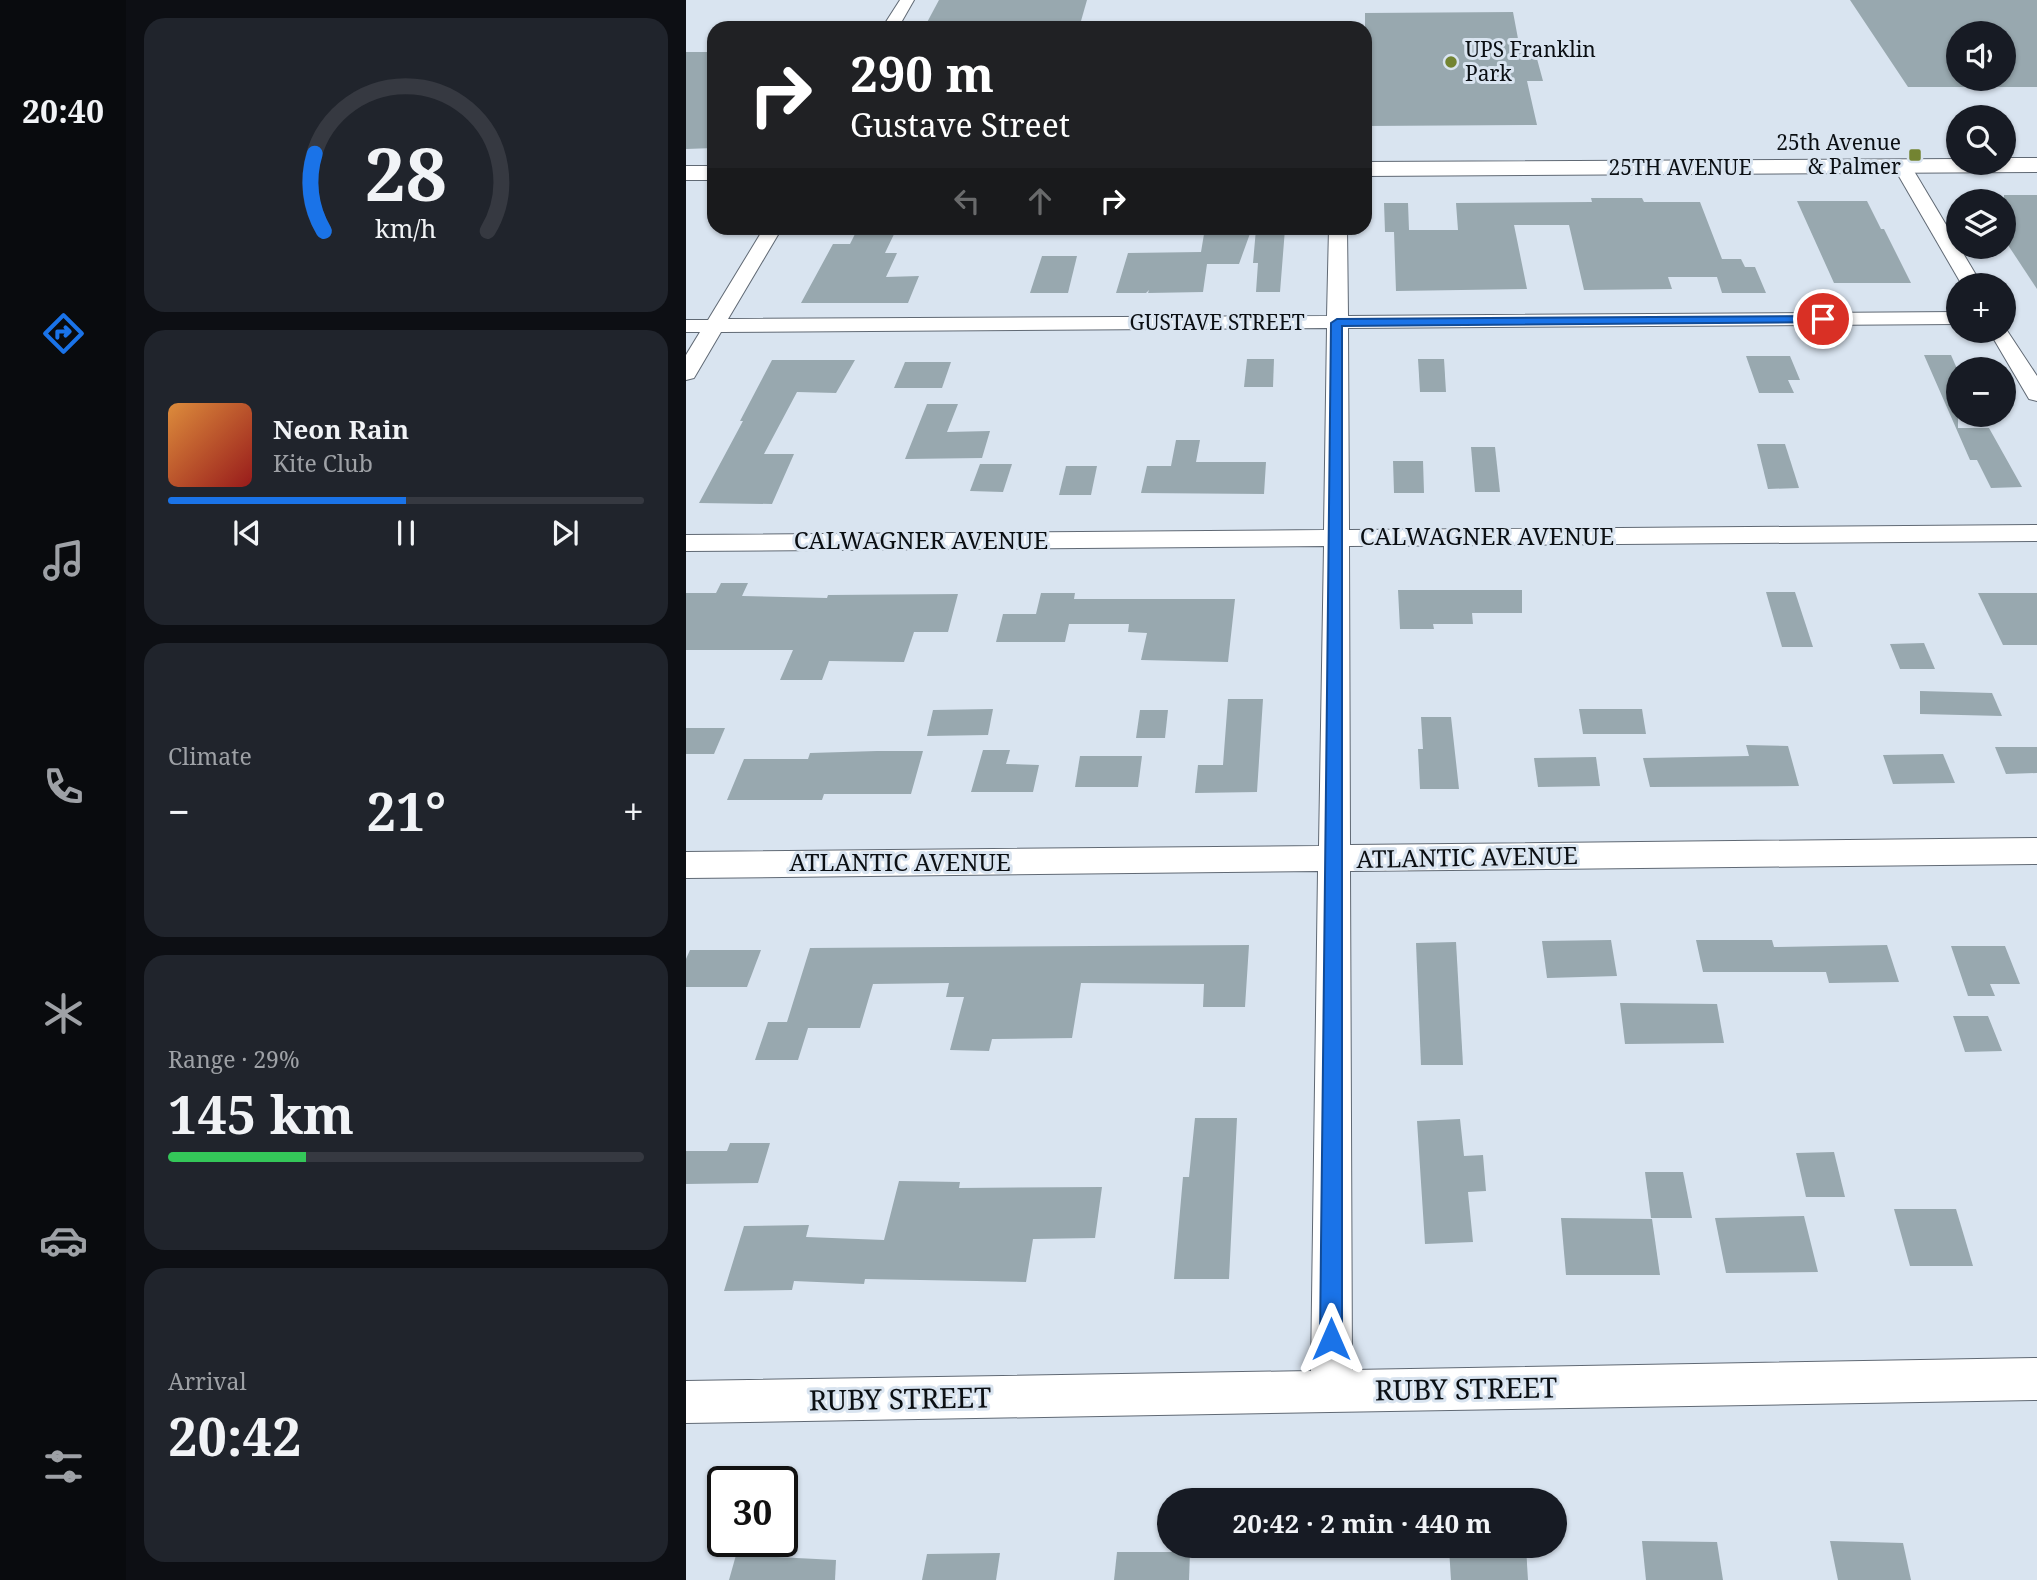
<!DOCTYPE html>
<html lang="en">
<head>
<meta charset="utf-8">
<style>
  body { margin:0; font-family:"Noto Serif",serif; background:#20242c; color:#f1f3f6; height:100vh; display:flex; flex-direction:column; font-size:26px; white-space:nowrap }
  * { box-sizing:border-box; margin:0 }
  p { font-size:23px; color:#9ea1a6 }
  .icon { flex:none; width:38px; height:38px; fill:none; stroke:currentColor; stroke-width:2; stroke-linecap:round; stroke-linejoin:round }
  .map { position:relative; flex:1; overflow:hidden }
  .drawer { display:flex; flex-direction:column; gap:18px; padding:18px; background:#0d0f14; width:560px }
  .drawer>* { flex:none }
  .banner { position:absolute; left:21px; top:21px; width:665px; height:214px; border-radius:21px; box-shadow:0 2px 5px #0004; background:#202124; color:#fff; overflow:hidden }
  .controls { position:absolute; left:1260px; top:21px; display:grid; gap:14px }
  .controls a { display:grid; place-items:center; width:70px; height:70px; border-radius:50%; background:#171b24; box-shadow:0 2px 5px #0004; font-size:35px }
  .speed { position:absolute; left:21px; top:1466px; display:flex; gap:14px; font-size:35px; font-weight:700; text-align:center }
  .speed>* { display:grid; place-content:center; width:91px; height:91px; border-radius:50%; background:#171b24; box-shadow:0 2px 5px #0004; line-height:1 }
  .speed .limit { border:4px solid #111; border-radius:10px; background:#fff; color:#111 }
  .pin { position:absolute; display:grid; place-items:center; width:60px; height:60px; color:#fff; margin:-30px; border:4px solid #fff; border-radius:50%; box-shadow:0 2px 7px #0007 }
  .me { position:absolute; width:77px; margin:-38px; rotate:0deg; stroke-linejoin:round; filter:drop-shadow(0 0 5px #0008) }
  .turn { display:flex; align-items:center; gap:24px; height:147px; padding:0 28px; font-size:32px }
  .turn .icon { width:91px; height:91px; stroke-width:2.5 }
  .turn b { display:block; font-size:49px; line-height:60px }
  .lanes { display:flex; align-items:center; height:66px; padding:0 28px; background:#0003; justify-content:center; gap:35px; direction:ltr }
  .lanes .off { opacity:.35 }
  .big { font-size:52px; font-weight:700; line-height:1.1 }
  .drawer .widget { flex:1; display:flex; flex-direction:column; justify-content:center; gap:10px; min-width:0; padding:0 24px; border-radius:21px; background:#20242c }
  .drawer .dial { align-items:center; gap:0 }
  .dial svg { height:182px; overflow:visible; fill:none; stroke:#363941; stroke-width:7; stroke-linecap:round; text-anchor:middle }
  .dial text { fill:#f1f3f6; stroke:none }
  .song { display:flex; align-items:center; gap:21px }
  .cover { width:84px; height:84px; border-radius:10px; background:linear-gradient(135deg,hsl(30 70% 55%),hsl(0 70% 35%)) }
  .played { height:7px; border-radius:4px; background:linear-gradient(90deg,#1a73e8 50%,#363941 50%) }
  .keys { display:flex; justify-content:space-around; direction:ltr }
  .heat { display:flex; justify-content:space-between; align-items:center; font-size:38px; direction:ltr }
  .charge { height:10px; border-radius:5px; background:linear-gradient(90deg,#34c759 29%,#363941 0) }
  .trip { position:absolute; left:471px; top:1488px; width:410px; height:70px; border-radius:35px; background:#171b24; box-shadow:0 2px 5px #0004; font-weight:700; line-height:70px; text-align:center }
  main { display:flex; flex:1; min-height:0 }
  .dock { display:flex; flex-direction:column; width:126px; justify-content:space-around; align-items:center; background:#090b0e; color:#9ea1a6 }
  .dock .icon { width:49px; height:49px }
  .dock .selected { color:#1a73e8 }
  .dock b { font-size:32px; color:#f1f3f6 }
  .map>svg:first-child { display:block }
  .building { fill:#98a8af; fill-rule:evenodd }
  .lines { fill:none; stroke-linecap:round; stroke-linejoin:round }
  .minor-casing { stroke:#606974; stroke-width:2 }
  .major-casing { stroke:#606974; stroke-width:2 }
  .minor { fill:#fff; fill-rule:evenodd }
  .major { fill:#fff; fill-rule:evenodd }
  .route { fill:#1a73e8; stroke:#114b97; stroke-width:2 }
  .poi-dot { fill:#738432; stroke:#d9e4f0; stroke-width:2.5 }
  .labels { text-anchor:middle; stroke-width:6; stroke-linejoin:round; paint-order:stroke }
  .far-poi-label { font-size:21px; fill:#0b0f13; stroke:#d9e4f0; text-anchor:start }
  .far-street-label { font-size:21px; fill:#0b0f13; stroke:#d9e4f0 }
  .street-label { font-size:24px; fill:#0b0f13; stroke:#d9e4f0 }
  .near-street-label { font-size:28px; fill:#0b0f13; stroke:#d9e4f0 }
</style>
</head>
<body>
<main>
<nav class="dock">
<b>20:40</b>
<svg class="icon selected" aria-label="directions" viewBox="0 0 24 24"><path d="M12 3l9 9-9 9-9-9zM9 14v-3h6M13 9l2 2-2 2"/></svg>
<svg class="icon" aria-label="music" viewBox="0 0 24 24"><path d="M9 18V5l10-2v13"/><circle cx="6" cy="18" r="3"/><circle cx="16" cy="16" r="3"/></svg>
<svg class="icon" aria-label="phone" viewBox="0 0 24 24"><path d="M5 4h4l2 5-3 2q2 4 5 5l2-3 5 2v4C11 20 4 13 5 4z"/></svg>
<svg class="icon" aria-label="climate" viewBox="0 0 24 24"><path d="M12 3v18M4 7l16 10M4 17L20 7"/></svg>
<svg class="icon" aria-label="car" viewBox="0 0 24 24"><path d="M5 17H2v-5l4-1 3-4h7l3 4 3 1v5h-3M9 17h6M6 11h13"/><circle cx="7" cy="17" r="2"/><circle cx="17" cy="17" r="2"/></svg>
<svg class="icon" aria-label="filters" viewBox="0 0 24 24"><path d="M4 7h16M4 17h16"/><circle cx="9" cy="7" r="2"/><circle cx="15" cy="17" r="2"/></svg>
</nav>
<section class="drawer">
<div class="widget dial"><svg viewBox="0 0 100 80">
<path d="M14 69A42 42 0 1 1 86 69"/>
<path d="M14 69A42 42 0 0 1 10 35" stroke="#1a73e8"/>
<text x="50" y="56" font-size="32" font-weight="700">28</text>
<text x="50" y="72" font-size="11">km/h</text>
</svg></div>
<div class="widget">
<div class="song"><i class="cover"></i><div><b>Neon Rain</b><p>Kite Club</p></div></div>
<div class="played"></div>
<div class="keys"><svg class="icon" aria-label="previous" viewBox="0 0 24 24"><path d="M18 5L8 12l10 7zM5 5v14"/></svg><svg class="icon" aria-label="pause" viewBox="0 0 24 24"><path d="M8 5v14M16 5v14"/></svg><svg class="icon" aria-label="next" viewBox="0 0 24 24"><path d="M6 5l10 7-10 7zM19 5v14"/></svg></div>
</div>
<div class="widget"><p>Climate</p>
<div class="heat"><a>−</a><b class="big">21°</b><a>+</a></div>
</div>
<div class="widget"><p>Range · 29%</p><b class="big">145 km</b><div class="charge"></div></div>
<div class="widget"><p>Arrival</p><b class="big">20:42</b></div>
</section>
<div class="map">
<svg width="1351" height="1580" viewBox="0 0 1351 1580">
  <rect width="100%" height="100%" fill="#d9e4f0"/>
  <g class="building">
    <polygon points="253,0 401,0 393,28 238,28"/>
    <path d="M1164,0h187v87h-129zM1272,33h46v46h-46z"/>
    <polygon points="827,12 833,44 847,44 857,81 841,81 851,125 679,126 679,13"/>
    <polygon points="0,52 28,52 28,148 0,149"/>
    <polygon points="1318,195 1351,195 1351,289 1318,239"/>
    <polygon points="905,198 956,198 958,202 1014,202 1036,259 1055,259 1059,267 1069,267 1080,293 1036,293 1031,277 982,277 986,289 898,290 883,225 828,225 841,289 710,291 708,232 699,232 698,203 722,203 723,230 772,230 770,203 906,202"/>
    <polygon points="1111,201 1181,201 1195,229 1198,229 1225,283 1148,283"/>
    <polygon points="172,228 211,228 199,253 211,253 200,277 233,276 222,303 115,303 147,244 164,244"/>
    <polygon points="519,228 566,228 553,264 521,264 517,292 462,293 463,290 460,293 430,293 442,253 515,252"/>
    <polygon points="570,229 599,229 594,292 570,292 572,263 567,263"/>
    <polygon points="356,256 391,256 382,293 344,293"/>
    <polygon points="1238,355 1265,355 1272,371 1272,428 1303,428 1336,487 1305,488 1291,460 1284,460"/>
    <polygon points="1060,356 1104,356 1114,380 1102,380 1108,393 1073,393"/>
    <polygon points="561,359 588,359 587,387 558,387"/>
    <polygon points="732,359 758,359 760,392 734,392"/>
    <polygon points="86,360 169,360 150,393 111,392 78,454 108,454 86,504 13,503 57,421 54,421"/>
    <polygon points="219,362 265,362 256,388 208,388"/>
    <polygon points="241,404 272,404 261,432 304,431 296,458 219,459"/>
    <polygon points="490,440 514,440 510,462 580,462 578,494 455,493 461,466 485,466"/>
    <polygon points="1071,444 1099,444 1113,488 1082,489"/>
    <polygon points="785,447 809,447 814,492 789,492"/>
    <polygon points="707,461 737,461 738,493 708,493"/>
    <polygon points="294,464 326,464 317,492 284,491"/>
    <polygon points="380,466 411,466 405,495 373,495"/>
    <polygon points="35,583 62,583 56,596 141,598 142,595 272,594 262,632 228,632 218,662 143,661 136,680 94,680 107,650 0,650 0,593 30,593"/>
    <polygon points="712,590 836,590 836,613 786,613 787,624 747,624 748,629 714,629"/>
    <polygon points="1080,592 1109,592 1127,647 1096,647"/>
    <polygon points="355,593 389,593 388,599 549,599 542,662 455,660 461,633 442,632 443,624 383,624 379,642 310,642 317,614 350,614"/>
    <polygon points="1292,593 1351,593 1351,645 1317,645"/>
    <polygon points="1238,643 1249,669 1214,669 1204,644"/>
    <polygon points="1234,691 1306,693 1316,716 1234,714"/>
    <polygon points="542,699 577,699 571,792 509,793 512,765 537,765"/>
    <polygon points="307,709 302,735 241,736 247,710"/>
    <polygon points="893,709 956,709 960,734 897,734"/>
    <polygon points="454,710 482,710 479,738 450,738"/>
    <polygon points="735,717 765,717 773,789 734,789 732,749 737,749"/>
    <polygon points="0,728 39,728 28,754 0,754"/>
    <polygon points="1060,745 1102,746 1113,786 964,787 957,758 1063,756"/>
    <polygon points="1309,747 1351,747 1351,773 1320,774"/>
    <polygon points="297,750 324,750 320,764 353,765 347,792 285,792"/>
    <polygon points="191,751 237,751 225,794 138,794 136,800 41,800 58,759 122,759 124,753"/>
    <polygon points="1257,754 1269,783 1207,784 1197,755"/>
    <polygon points="394,756 456,756 452,787 389,787"/>
    <polygon points="910,757 914,786 852,787 848,758"/>
    <polygon points="925,940 931,976 861,978 856,941"/>
    <polygon points="1010,940 1086,940 1088,947 1201,945 1213,982 1143,983 1140,972 1017,972"/>
    <polygon points="770,942 777,1065 735,1065 730,943"/>
    <polygon points="563,945 559,1007 517,1007 518,984 395,983 386,1038 306,1039 303,1051 264,1050 278,997 260,997 263,983 187,984 174,1028 122,1028 112,1060 69,1060 82,1022 101,1022 124,948"/>
    <polygon points="1265,946 1319,946 1334,984 1304,984 1309,996 1282,996"/>
    <polygon points="4,950 75,950 61,987 0,987 0,959"/>
    <polygon points="934,1003 1031,1004 1038,1043 939,1044"/>
    <polygon points="1267,1016 1302,1016 1316,1051 1279,1052"/>
    <polygon points="509,1118 551,1118 543,1279 488,1279 497,1177 503,1177"/>
    <polygon points="774,1119 778,1156 797,1155 800,1191 782,1192 787,1242 739,1244 731,1121"/>
    <polygon points="44,1143 84,1143 72,1183 0,1184 0,1151 41,1151"/>
    <polygon points="1148,1152 1159,1197 1120,1197 1110,1153"/>
    <polygon points="959,1172 997,1172 1006,1218 965,1218"/>
    <polygon points="213,1181 274,1182 273,1188 416,1187 409,1238 347,1239 340,1282 179,1279 178,1284 108,1281 106,1290 38,1291 58,1226 123,1225 120,1237 198,1240"/>
    <polygon points="1208,1209 1270,1209 1287,1266 1224,1266"/>
    <polygon points="1118,1216 1132,1272 1040,1273 1029,1218"/>
    <polygon points="875,1218 966,1219 974,1275 880,1275"/>
    <polygon points="956,1541 1031,1542 1037,1580 960,1580"/>
    <polygon points="1144,1541 1217,1543 1225,1580 1152,1580"/>
    <polygon points="840,1547 842,1580 765,1580 763,1548"/>
    <polygon points="431,1552 504,1552 503,1580 428,1580"/>
    <polygon points="314,1553 310,1580 236,1580 241,1554"/>
    <polygon points="50,1555 150,1560 149,1580 43,1580"/>
  </g>
  <g class="lines">
    <g class="minor-casing">
      <g id="minor">
        <polygon points="214,0 228,0 212,28 196,28"/>
        <polygon points="1216,161 1225,166 1296,285 1276,285 1207,166"/>
        <polygon points="78,228 96,228 42,319 641,316 643,228 661,228 662,316 1272,312 1272,324 662,328 663,530 1351,525 1351,541 663,546 664,845 1351,838 1351,864 664,871 666,1370 1351,1358 1351,1400 0,1423 0,1381 625,1371 632,871 0,878 0,852 633,846 638,546 0,551 0,535 638,530 641,328 35,332 8,378 0,380 0,355 14,332 0,332 0,320 22,320"/>
        <polygon points="1318,326 1351,376 1351,401 1343,399 1303,331 1318,331"/>
      </g>
    </g>
    <g class="major-casing">
      <g id="major">
        <polygon points="1318,158 1351,158 1351,172 679,176 679,162 1272,159 1272,163 1318,163"/>
        <rect x="0" y="166" width="28" height="14"/>
      </g>
    </g>
    <use href="#minor" class="minor"/>
    <use href="#major" class="major"/>
  </g>
  <polygon class="route" points="1137,316 1143,319 1141,322 656,326 656,1339 653,1346 645,1350 637,1346 634,1339 645,323 651,319"/>
  <g class="poi-dot">
    <circle cx="765" cy="62" r="7"/>
    <rect x="1222" y="148" width="14" height="14" rx="3.5"/>
  </g>
  <g class="labels">
    <g class="far-poi-label">
      <text x="779" y="57">UPS Franklin<tspan x="779" dy="24">Park</tspan></text>
      <text x="1215" y="150" text-anchor="end">25th Avenue<tspan x="1215" dy="24">&amp; Palmer</tspan></text>
    </g>
    <g class="far-street-label">
      <text x="994" y="175">25TH AVENUE</text>
      <text x="531" y="330">GUSTAVE STREET</text>
    </g>
    <g class="street-label">
      <text x="801" y="545">CALWAGNER AVENUE</text>
      <text x="235" y="549">CALWAGNER AVENUE</text>
      <text transform="translate(781 858) rotate(-1)" y="8">ATLANTIC AVENUE</text>
      <text x="214" y="871">ATLANTIC AVENUE</text>
    </g>
    <g class="near-street-label">
      <text transform="translate(780 1389) rotate(-1)" y="10">RUBY STREET</text>
      <text transform="translate(214 1399) rotate(-1)" y="10">RUBY STREET</text>
    </g>
  </g>
</svg>
<div class="controls">
<a><svg class="icon" aria-label="sound" viewBox="0 0 24 24"><path d="M4 9h4l5-4v14l-5-4H4zM17 9q2 3 0 6"/></svg></a>
<a><svg class="icon" aria-label="search" viewBox="0 0 24 24"><circle cx="10" cy="10" r="6"/><path d="M15 15l6 6"/></svg></a>
<a><svg class="icon" aria-label="layers" viewBox="0 0 24 24"><path d="M12 4l9 5-9 5-9-5zM3 14l9 5 9-5"/></svg></a>
<a>+</a>
<a>−</a>
</div>
<div class="speed"><div class="limit">30</div></div>
<div class="pin" style="left:1137px;top:319px;background:#d93025"><svg class="icon" aria-label="arrive" viewBox="0 0 24 24"><path d="M6 21V4h12l-3 4 3 4H6"/></svg></div>
<svg class="me" style="left:645px;top:1339px" viewBox="-20 -20 40 40"><path d="M0-17L14 15 0 8-14 15z" fill="#1a73e8" stroke="#fff" stroke-width="4"/></svg>
<div class="trip">20:42 · 2 min · 440 m</div>
<div class="banner">
<div class="turn"><svg class="icon" aria-label="right" viewBox="0 0 24 24"><path d="M7 20v-9h11M14 6l5 5-5 5"/></svg><div><b>290 m</b>Gustave Street</div></div>
<div class="lanes"><svg class="icon off" aria-label="left" viewBox="0 0 24 24"><path d="M17 20v-9H6M10 6l-5 5 5 5"/></svg><svg class="icon off" aria-label="ahead" viewBox="0 0 24 24"><path d="M12 20V5M6 11l6-6 6 6"/></svg><svg class="icon" aria-label="right" viewBox="0 0 24 24"><path d="M7 20v-9h11M14 6l5 5-5 5"/></svg></div>
</div>
</div>
</main>
</body>
</html>
